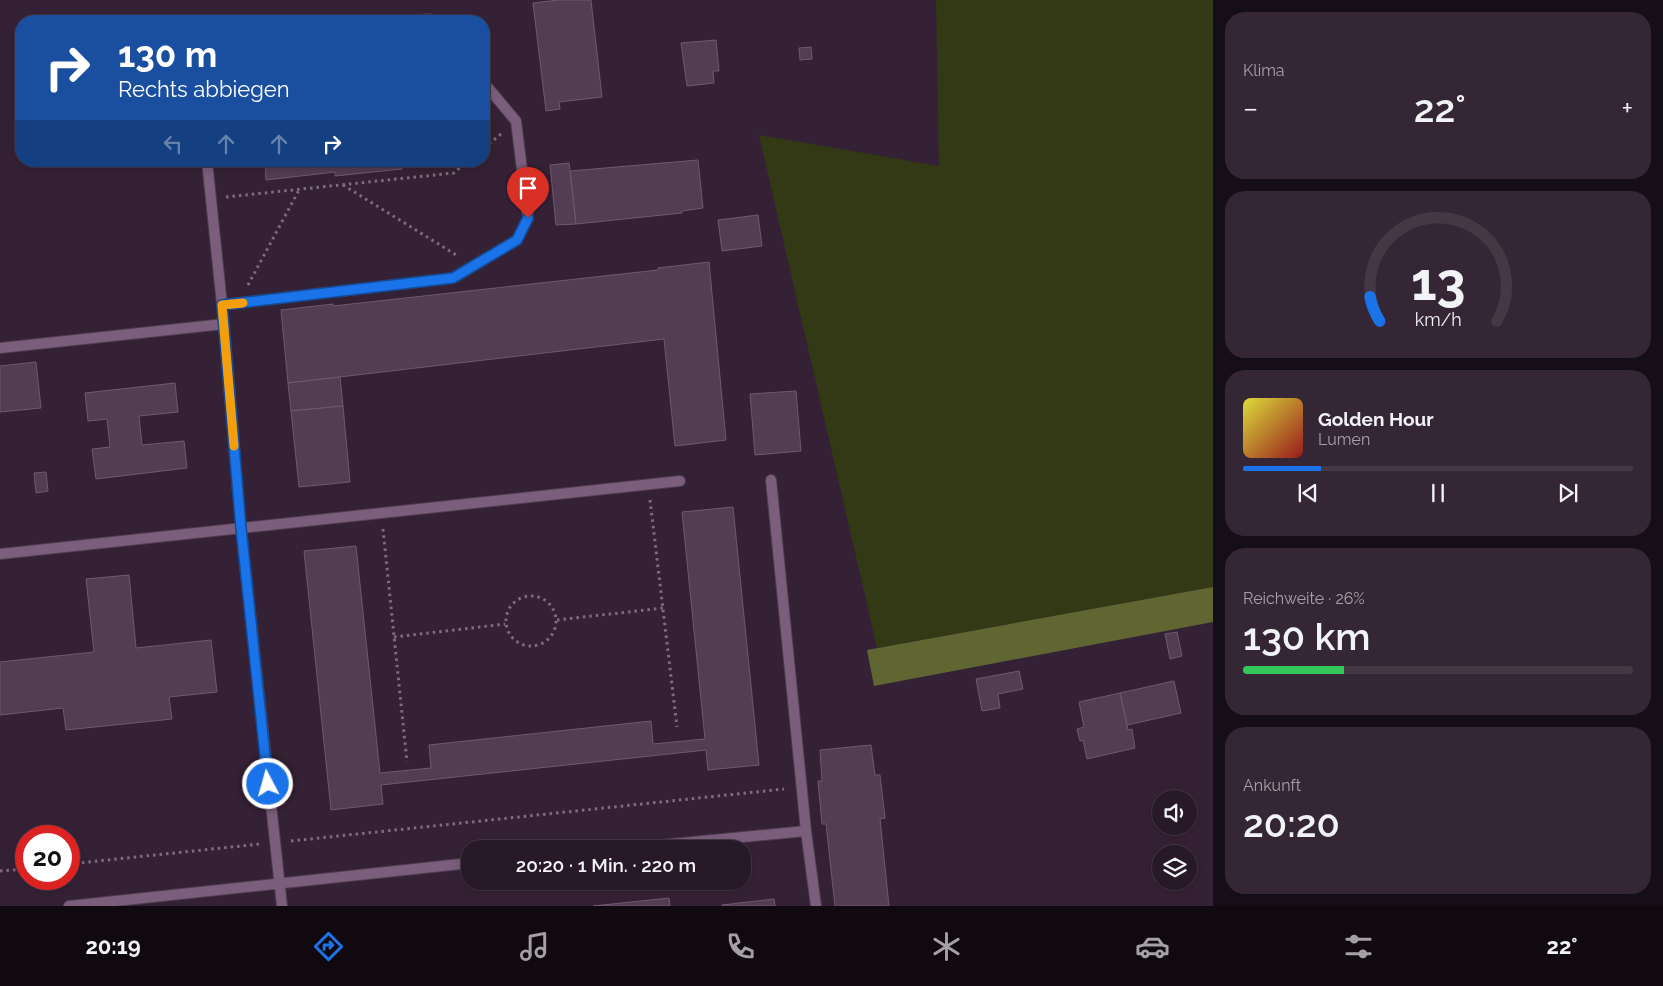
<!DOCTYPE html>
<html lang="de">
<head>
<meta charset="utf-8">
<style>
  body { margin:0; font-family:Raleway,sans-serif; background:#342634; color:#f1f3f6; height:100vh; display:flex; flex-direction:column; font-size:19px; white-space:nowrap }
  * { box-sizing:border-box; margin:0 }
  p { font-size:16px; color:#a5a0a8 }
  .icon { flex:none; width:28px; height:28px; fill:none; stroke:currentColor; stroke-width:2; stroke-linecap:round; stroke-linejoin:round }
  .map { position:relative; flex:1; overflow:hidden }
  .drawer { display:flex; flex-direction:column; gap:12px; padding:12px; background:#160e16; width:450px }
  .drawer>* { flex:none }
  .top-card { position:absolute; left:15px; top:15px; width:475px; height:152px; border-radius:20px; box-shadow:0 2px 8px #0003,0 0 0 1px #443845; background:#1a4fa0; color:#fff; overflow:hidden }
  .fabs { position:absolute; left:1152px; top:790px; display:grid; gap:10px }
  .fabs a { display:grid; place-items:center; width:45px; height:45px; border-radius:50%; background:#281928; box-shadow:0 2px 8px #0003,0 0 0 1px #443845; font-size:25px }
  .speed { position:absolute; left:15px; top:825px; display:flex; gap:10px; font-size:25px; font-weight:700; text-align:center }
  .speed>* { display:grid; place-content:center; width:65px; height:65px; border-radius:50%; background:#281928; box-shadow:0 2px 8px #0003,0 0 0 1px #443845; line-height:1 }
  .speed .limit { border:8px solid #d22; background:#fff; color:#111 }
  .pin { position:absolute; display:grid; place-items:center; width:42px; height:42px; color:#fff; margin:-51px -21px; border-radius:50% 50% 50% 0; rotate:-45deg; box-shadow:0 0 5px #0007 }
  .pin .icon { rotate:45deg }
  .me { position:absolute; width:55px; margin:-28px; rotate:354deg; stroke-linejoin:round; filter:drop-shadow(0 0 4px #0008) }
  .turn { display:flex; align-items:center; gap:18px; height:105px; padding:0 20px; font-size:22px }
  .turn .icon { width:65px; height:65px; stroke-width:2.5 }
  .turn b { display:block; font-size:35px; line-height:42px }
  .lanes { display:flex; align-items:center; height:48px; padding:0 20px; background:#0003; justify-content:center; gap:25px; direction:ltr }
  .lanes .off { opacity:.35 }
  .big { font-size:38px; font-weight:600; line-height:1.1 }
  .drawer .card { flex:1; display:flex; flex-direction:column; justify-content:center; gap:8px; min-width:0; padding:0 18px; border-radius:20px; background:#342634 }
  .drawer .dial { align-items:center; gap:0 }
  .dial svg { height:130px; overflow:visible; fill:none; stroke:#443845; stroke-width:7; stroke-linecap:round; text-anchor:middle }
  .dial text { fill:#f1f3f6; stroke:none }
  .song { display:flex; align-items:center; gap:15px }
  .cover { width:60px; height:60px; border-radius:8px; background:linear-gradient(135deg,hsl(60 70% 55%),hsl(0 70% 35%)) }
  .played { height:5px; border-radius:2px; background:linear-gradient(90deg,#1a73e8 20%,#443845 20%) }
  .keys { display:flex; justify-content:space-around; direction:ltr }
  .heat { display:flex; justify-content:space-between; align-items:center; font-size:28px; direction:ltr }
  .charge { height:8px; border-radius:4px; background:linear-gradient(90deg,#34c759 26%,#443845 0) }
  .trip { position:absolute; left:461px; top:840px; width:290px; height:50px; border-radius:20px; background:#281928; box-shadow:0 2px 8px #0003,0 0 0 1px #443845; font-weight:600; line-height:50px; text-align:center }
  .tab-bar { display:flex; height:80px; justify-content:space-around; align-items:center; background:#100a10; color:#a5a0a8 }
  .tab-bar .icon { width:35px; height:35px }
  .tab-bar .on { color:#1a73e8 }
  .tab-bar b { font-size:22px; color:#f1f3f6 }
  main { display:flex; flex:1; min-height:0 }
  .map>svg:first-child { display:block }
  .green { fill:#333815 }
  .forest { fill:#5f6632 }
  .building { fill:#523d52; stroke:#6f5970 }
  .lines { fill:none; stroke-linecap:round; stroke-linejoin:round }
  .service-casing { stroke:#4f3d4f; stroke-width:12 }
  .path { stroke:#7e6d7e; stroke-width:3; stroke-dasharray:2.5 4; stroke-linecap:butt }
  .service { stroke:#7b5d7c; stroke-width:10 }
  .route-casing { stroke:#114b97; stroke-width:12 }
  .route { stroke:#1a73e8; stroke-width:9 }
  .slow { stroke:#f59e0b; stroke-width:9 }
</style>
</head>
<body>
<main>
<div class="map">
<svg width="1213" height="906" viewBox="0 0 1213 906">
  <rect width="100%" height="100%" fill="#352135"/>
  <polygon class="green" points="936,0 1213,0 1213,587 877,648 759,135 939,166"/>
  <polygon class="forest" points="1213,587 1213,622 874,686 867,650"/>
  <g class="building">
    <polygon points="558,0 591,0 602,97 559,102 560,109 546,111 533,3"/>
    <polygon points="716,40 719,71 713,71 714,83 687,86 681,43"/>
    <polygon points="811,47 812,59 800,60 799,48"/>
    <polygon points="698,160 703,208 682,211 682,213 576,224 570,171"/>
    <polygon points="265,161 444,161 402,166 402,169 335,176 335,172 266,180"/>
    <polygon points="569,163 576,224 556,225 550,165"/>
    <polygon points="758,215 762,246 722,251 718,220"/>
    <polygon points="709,262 726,440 675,446 664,339 288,383 281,310 333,304 333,306 658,270 658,268"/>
    <polygon points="36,362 41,408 0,412 0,366"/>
    <polygon points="340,377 343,406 291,411 288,383"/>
    <polygon points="175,383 178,412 139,416 142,445 184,441 187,468 96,479 92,449 110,447 107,419 88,421 85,393"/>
    <polygon points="796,391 801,451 755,455 750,394"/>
    <polygon points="343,406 350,482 299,487 291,411"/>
    <polygon points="46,472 48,491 36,493 34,473"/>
    <polygon points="733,507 759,765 708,770 706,750 381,785 383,804 331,810 304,551 356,546 380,773 431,768 429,745 651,721 653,744 705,739 682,512"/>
    <polygon points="129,575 136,648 211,640 217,692 169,697 172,719 66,730 63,708 0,715 0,662 94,652 86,579"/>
    <polygon points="1177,632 1182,656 1170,659 1165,634"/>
    <polygon points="1019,671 1023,689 998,694 1000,708 982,711 976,679"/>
    <polygon points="1174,681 1181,713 1127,725 1120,693"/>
    <polygon points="1120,693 1128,730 1132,729 1135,748 1087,759 1083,740 1080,741 1077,729 1084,727 1079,702"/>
    <polygon points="871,745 875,775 880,775 885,818 880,819 889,906 835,906 826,824 822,824 818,781 822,781 820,750"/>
    <polygon points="669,898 670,906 593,906"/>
    <polygon points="774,899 775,906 722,906 722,905"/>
  </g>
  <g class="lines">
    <g class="service-casing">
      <g id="service">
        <polyline points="407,21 430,19 432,21"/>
        <polyline points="207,161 224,324 241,528 282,906"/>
        <polyline points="222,305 453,278 517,240 528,218 516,121 484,83"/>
        <polyline points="0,348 224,324"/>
        <polyline points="771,480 806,831 816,906"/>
        <polyline points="0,554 680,481"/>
        <polyline points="619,849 806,831"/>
        <polyline points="69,906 470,863"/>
      </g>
    </g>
    <g class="path">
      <polyline points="484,148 501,134"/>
      <polyline points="343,185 458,256"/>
      <polyline points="226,197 454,173 467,161"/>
      <polyline points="248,285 299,190"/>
      <polyline points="650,500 677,727"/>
      <polyline points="383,529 407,762"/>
      <circle cx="531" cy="621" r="25"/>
      <polyline points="557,620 663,608"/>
      <polyline points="394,637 505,624"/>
      <polyline points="291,841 784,789"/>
      <polyline points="69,864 260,844"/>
      <polyline points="0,871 26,869"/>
    </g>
    <use href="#service" class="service"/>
  </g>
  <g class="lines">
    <g class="route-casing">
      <polyline id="route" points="268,784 241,528 222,305 453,278 517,240 528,218"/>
    </g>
    <use href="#route" class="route"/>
    <polyline class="slow" points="234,446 222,305 243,303"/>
  </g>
</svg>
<div class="fabs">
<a><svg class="icon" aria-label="sound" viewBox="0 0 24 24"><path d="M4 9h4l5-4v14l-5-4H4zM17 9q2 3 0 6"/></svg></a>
<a><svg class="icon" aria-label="layers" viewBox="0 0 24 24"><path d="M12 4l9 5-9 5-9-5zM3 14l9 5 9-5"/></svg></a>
</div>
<div class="speed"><div class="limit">20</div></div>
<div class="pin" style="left:528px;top:218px;background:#d93025"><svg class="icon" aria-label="arrive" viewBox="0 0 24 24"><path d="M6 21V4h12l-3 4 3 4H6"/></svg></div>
<svg class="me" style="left:268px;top:784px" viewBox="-20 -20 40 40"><circle r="17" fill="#1a73e8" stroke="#fff" stroke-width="3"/><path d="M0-11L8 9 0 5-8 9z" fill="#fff"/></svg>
<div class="trip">20:20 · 1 Min. · 220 m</div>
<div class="top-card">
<div class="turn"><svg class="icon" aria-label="right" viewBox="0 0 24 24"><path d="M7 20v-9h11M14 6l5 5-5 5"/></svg><div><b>130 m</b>Rechts abbiegen</div></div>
<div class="lanes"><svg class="icon off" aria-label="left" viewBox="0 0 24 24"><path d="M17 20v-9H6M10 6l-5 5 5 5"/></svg><svg class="icon off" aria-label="ahead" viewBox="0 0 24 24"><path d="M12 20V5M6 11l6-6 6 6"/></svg><svg class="icon off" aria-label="ahead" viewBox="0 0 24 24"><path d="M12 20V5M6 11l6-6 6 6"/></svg><svg class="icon" aria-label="right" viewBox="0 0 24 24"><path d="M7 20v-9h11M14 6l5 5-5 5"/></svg></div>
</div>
</div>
<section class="drawer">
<div class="card"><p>Klima</p>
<div class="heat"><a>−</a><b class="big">22°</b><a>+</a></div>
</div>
<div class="card dial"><svg viewBox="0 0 100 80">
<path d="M14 69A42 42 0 1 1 86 69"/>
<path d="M14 69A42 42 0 0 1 8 54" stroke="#1a73e8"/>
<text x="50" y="56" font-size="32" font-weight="700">13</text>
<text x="50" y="72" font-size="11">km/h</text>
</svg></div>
<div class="card">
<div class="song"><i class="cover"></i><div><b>Golden Hour</b><p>Lumen</p></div></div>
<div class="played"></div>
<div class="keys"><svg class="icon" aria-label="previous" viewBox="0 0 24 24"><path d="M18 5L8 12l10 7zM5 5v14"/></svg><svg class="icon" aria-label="pause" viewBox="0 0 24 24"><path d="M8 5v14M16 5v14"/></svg><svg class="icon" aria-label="next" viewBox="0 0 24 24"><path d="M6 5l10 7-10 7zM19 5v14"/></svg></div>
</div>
<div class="card"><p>Reichweite · 26%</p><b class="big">130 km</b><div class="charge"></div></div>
<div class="card"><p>Ankunft</p><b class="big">20:20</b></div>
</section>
</main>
<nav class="tab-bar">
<b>20:19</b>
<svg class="icon on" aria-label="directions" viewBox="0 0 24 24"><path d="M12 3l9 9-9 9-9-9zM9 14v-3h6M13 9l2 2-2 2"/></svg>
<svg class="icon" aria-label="music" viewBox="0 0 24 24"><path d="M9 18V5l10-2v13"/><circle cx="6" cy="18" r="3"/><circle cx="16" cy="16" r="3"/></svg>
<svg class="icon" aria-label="phone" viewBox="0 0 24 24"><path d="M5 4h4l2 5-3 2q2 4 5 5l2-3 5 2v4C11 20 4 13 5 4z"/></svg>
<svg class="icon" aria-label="climate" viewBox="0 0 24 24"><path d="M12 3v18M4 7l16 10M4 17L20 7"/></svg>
<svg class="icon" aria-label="car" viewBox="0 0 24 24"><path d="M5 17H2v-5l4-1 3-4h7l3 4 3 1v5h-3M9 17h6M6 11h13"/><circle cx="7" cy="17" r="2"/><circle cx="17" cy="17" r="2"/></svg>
<svg class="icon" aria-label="filters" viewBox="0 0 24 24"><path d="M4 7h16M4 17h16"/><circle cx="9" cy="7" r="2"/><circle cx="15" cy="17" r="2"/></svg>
<b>22°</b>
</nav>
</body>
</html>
